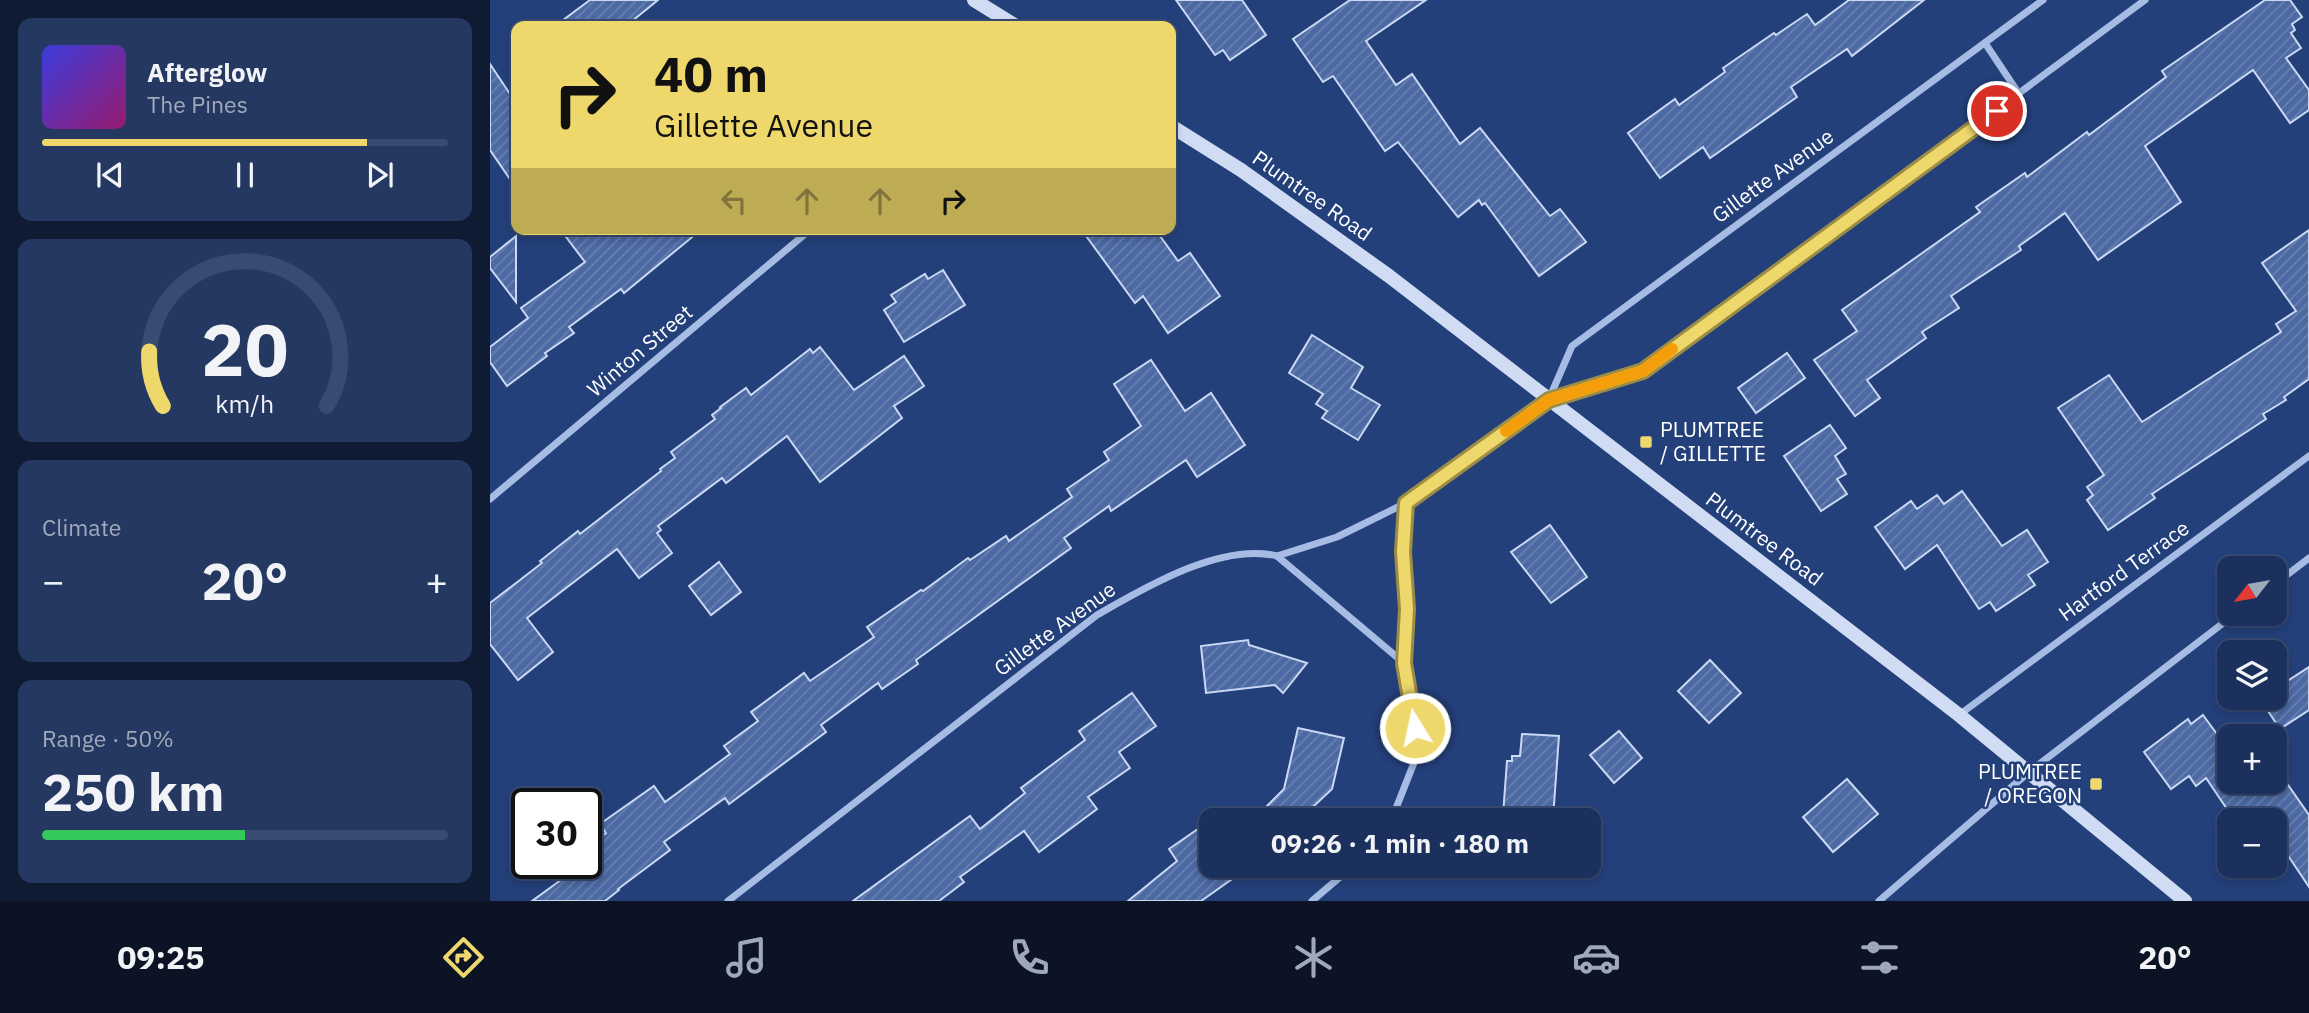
<!DOCTYPE html>
<html lang="en">
<head>
<meta charset="utf-8">
<style>
  body { margin:0; font-family:"IBM Plex Sans",sans-serif; background:#243862; color:#f1f3f6; height:100vh; display:flex; flex-direction:column; font-size:26px; white-space:nowrap }
  * { box-sizing:border-box; margin:0 }
  p { font-size:23px; color:#a0a9bb }
  .icon { flex:none; width:38px; height:38px; fill:none; stroke:currentColor; stroke-width:2; stroke-linecap:round; stroke-linejoin:round }
  .map { position:relative; flex:1; overflow:hidden }
  .panel { display:flex; flex-direction:column; gap:18px; padding:18px; background:#0f1a33; width:490px }
  .panel>* { flex:none }
  .hud { position:absolute; left:21px; top:21px; width:665px; height:214px; border-radius:14px; box-shadow:0 4px 10px #0003,0 0 0 2px #394b72; background:#eed76b; color:#111; overflow:hidden }
  .needle { width:46px; rotate:239deg }
  .tools { position:absolute; left:1727px; top:556px; display:grid; gap:14px }
  .tools a { display:grid; place-items:center; width:70px; height:70px; border-radius:14px; background:#1b305c; box-shadow:0 4px 10px #0003,0 0 0 2px #394b72; font-size:35px }
  .speed { position:absolute; left:21px; top:788px; display:flex; gap:14px; font-size:35px; font-weight:700; text-align:center }
  .speed>* { display:grid; place-content:center; width:91px; height:91px; border-radius:50%; background:#1b305c; box-shadow:0 4px 10px #0003,0 0 0 2px #394b72; line-height:1 }
  .speed .limit { border:4px solid #111; border-radius:10px; background:#fff; color:#111 }
  .pin { position:absolute; display:grid; place-items:center; width:60px; height:60px; color:#fff; margin:-30px; border:4px solid #fff; border-radius:50%; box-shadow:0 2px 7px #0007 }
  .me { position:absolute; width:77px; margin:-38px; rotate:350deg; stroke-linejoin:round; filter:drop-shadow(0 0 5px #0008) }
  .turn { display:flex; align-items:center; gap:24px; height:147px; padding:0 28px; font-size:32px }
  .turn .icon { width:91px; height:91px; stroke-width:2.5 }
  .turn b { display:block; font-size:49px; line-height:60px }
  .lanes { display:flex; align-items:center; height:66px; padding:0 28px; background:#0003; justify-content:center; gap:35px; direction:ltr }
  .lanes .off { opacity:.35 }
  .big { font-size:52px; font-weight:800; line-height:1.1 }
  .panel .widget { flex:1; display:flex; flex-direction:column; justify-content:center; gap:10px; min-width:0; padding:0 24px; border-radius:14px; background:#243862 }
  .panel .dial { align-items:center; gap:0 }
  .dial svg { height:182px; overflow:visible; fill:none; stroke:#394b72; stroke-width:7; stroke-linecap:round; text-anchor:middle }
  .dial text { fill:#f1f3f6; stroke:none }
  .song { display:flex; align-items:center; gap:21px }
  .cover { width:84px; height:84px; border-radius:10px; background:linear-gradient(135deg,hsl(240 70% 55%),hsl(320 70% 35%)) }
  .played { height:7px; border-radius:4px; background:linear-gradient(90deg,#eed76b 80%,#394b72 80%) }
  .keys { display:flex; justify-content:space-around; direction:ltr }
  .heat { display:flex; justify-content:space-between; align-items:center; font-size:38px; direction:ltr }
  .charge { height:10px; border-radius:5px; background:linear-gradient(90deg,#34c759 50%,#394b72 0) }
  .trip { position:absolute; left:709px; top:808px; width:402px; height:70px; border-radius:14px; background:#1b305c; box-shadow:0 4px 10px #0003,0 0 0 2px #394b72; font-weight:800; line-height:70px; text-align:center }
  .tab-bar { display:flex; height:112px; justify-content:space-around; align-items:center; background:#0b1325; color:#a0a9bb }
  .tab-bar .icon { width:49px; height:49px }
  .tab-bar .selected { color:#eed76b }
  .tab-bar b { font-size:32px; color:#f1f3f6 }
  main { display:flex; flex:1; min-height:0 }
  .map>svg:first-child { display:block }
  .building { fill:url(#building-hatch); stroke:#cad8f3; stroke-width:2 }
  .lines { fill:none; stroke-linecap:round; stroke-linejoin:round }
  .street { stroke:#a7bce4; stroke-width:7 }
  .secondary { stroke:#d0dcf4; stroke-width:14 }
  .route-casing { stroke:#9b8c46; stroke-width:18 }
  .route { stroke:#eed76b; stroke-width:12 }
  .slow { stroke:#f59e0b; stroke-width:12 }
  .poi-dot { fill:#eed76b; stroke:#24407a; stroke-width:2.5 }
  .labels { text-anchor:middle; stroke-width:5; stroke-linejoin:round; paint-order:stroke }
  .street-label { font-size:21px; fill:#fff; stroke:#24407a }
  .poi-label { font-size:21px; fill:#fff; stroke:#24407a; text-anchor:start }
</style>
</head>
<body>
<main>
<section class="panel">
<div class="widget">
<div class="song"><i class="cover"></i><div><b>Afterglow</b><p>The Pines</p></div></div>
<div class="played"></div>
<div class="keys"><svg class="icon" aria-label="previous" viewBox="0 0 24 24"><path d="M18 5L8 12l10 7zM5 5v14"/></svg><svg class="icon" aria-label="pause" viewBox="0 0 24 24"><path d="M8 5v14M16 5v14"/></svg><svg class="icon" aria-label="next" viewBox="0 0 24 24"><path d="M6 5l10 7-10 7zM19 5v14"/></svg></div>
</div>
<div class="widget dial"><svg viewBox="0 0 100 80">
<path d="M14 69A42 42 0 1 1 86 69"/>
<path d="M14 69A42 42 0 0 1 8 45" stroke="#eed76b"/>
<text x="50" y="56" font-size="32" font-weight="700">20</text>
<text x="50" y="72" font-size="11">km/h</text>
</svg></div>
<div class="widget"><p>Climate</p>
<div class="heat"><a>−</a><b class="big">20°</b><a>+</a></div>
</div>
<div class="widget"><p>Range · 50%</p><b class="big">250 km</b><div class="charge"></div></div>
</section>
<div class="map">
<svg width="1819" height="901" viewBox="0 0 1819 901">
  <defs>
    <pattern id="building-hatch" width="6" height="6" patternUnits="userSpaceOnUse" patternTransform="scale(1.75)"><rect width="6" height="6" fill="#4c69a3"/><path d="M-1 1l2-2M0 6l6-6M5 7l2-2" fill="none" stroke="#6780b1"/></pattern>
  </defs>
  <rect width="100%" height="100%" fill="#24407a"/>
  <g class="building">
    <polygon points="100,0 168,0 136,26 65,26"/>
    <polygon points="686,0 752,0 776,35 740,60 733,50 725,55"/>
    <polygon points="860,0 936,0 876,41 906,85 922,74 970,144 990,128 1060,216 1070,209 1096,242 1049,276 995,203 992,205 989,200 968,217 908,142 895,151 843,76 833,82 803,39"/>
    <polygon points="1359,0 1434,0 1362,56 1357,49 1301,87 1307,97 1220,158 1213,147 1170,178 1138,133 1185,99 1189,105 1235,72 1233,68 1284,33 1286,35 1317,14 1325,25"/>
    <polygon points="1775,0 1800,0 1812,17 1802,24 1805,30 1801,33 1811,48 1796,58 1819,90 1819,110 1800,123 1763,70 1655,146 1691,202 1608,260 1575,213 1529,246 1531,250 1461,296 1469,308 1432,332 1436,338 1377,380 1390,398 1365,416 1324,360 1367,331 1352,310 1490,212 1486,207 1535,173 1537,177 1597,132 1599,135 1676,77 1672,71"/>
    <polygon points="0,64 26,103 26,188 0,150"/>
    <polygon points="70,229 212,229 134,293 131,289 79,327 84,333 55,353 57,356 17,386 0,362 0,347 38,318 31,308 95,262"/>
    <polygon points="591,229 665,229 688,261 700,253 730,296 678,333 653,296 645,303"/>
    <polygon points="1819,230 1819,379 1794,397 1796,400 1773,414 1776,419 1662,494 1665,498 1618,530 1597,500 1603,495 1597,487 1614,475 1568,408 1619,375 1652,422 1791,332 1786,324 1806,311 1772,263"/>
    <polygon points="26,236 26,302 0,268 0,257"/>
    <polygon points="453,270 475,305 414,342 394,310 406,302 401,295 435,274 438,279"/>
    <polygon points="822,335 873,367 861,388 890,405 868,440 832,418 837,411 826,404 833,394 799,373"/>
    <polygon points="330,347 364,390 414,356 434,386 404,406 412,418 330,482 297,436 236,483 232,478 168,526 171,530 167,533 182,553 149,578 127,549 37,618 63,652 28,680 0,644 0,603 52,563 50,561 88,531 90,534 171,471 170,469 185,458 181,452 225,419 222,415 231,408 230,407 256,388 261,395 320,349 323,353"/>
    <polygon points="1297,353 1315,378 1266,413 1248,388"/>
    <polygon points="661,360 695,411 721,393 755,445 707,477 696,460 621,511 619,506 574,538 581,548 426,660 428,664 392,689 388,683 331,725 336,732 239,804 235,798 174,842 180,850 128,889 129,890 115,901 42,901 79,874 70,863 96,863 96,848 116,833 110,824 164,786 175,802 240,754 234,746 268,721 261,712 314,673 320,681 384,637 377,627 431,590 433,591 478,558 480,560 516,536 519,541 582,497 577,489 619,460 614,452 651,426 624,384"/>
    <polygon points="1340,425 1356,448 1345,456 1356,474 1347,479 1357,494 1331,511 1294,456"/>
    <polygon points="1472,491 1512,546 1537,530 1558,562 1538,575 1545,585 1506,611 1500,602 1489,609 1447,545 1415,569 1385,527 1421,501 1427,509 1447,495 1454,504"/>
    <polygon points="1060,525 1097,577 1061,603 1021,552"/>
    <polygon points="229,562 251,592 221,615 199,586"/>
    <polygon points="758,640 759,645 817,663 793,693 785,685 716,693 711,646"/>
    <polygon points="1220,660 1251,693 1219,723 1188,691"/>
    <polygon points="1819,667 1819,710 1790,729 1770,699 1785,698 1785,689"/>
    <polygon points="642,693 666,726 629,752 640,768 598,797 607,809 549,852 534,831 470,877 474,882 449,901 363,901 480,816 490,829 535,793 531,788 595,740 589,731"/>
    <polygon points="1713,715 1740,752 1740,782 1796,782 1819,815 1819,887 1785,836 1785,821 1745,821 1716,778 1706,786 1699,776 1681,789 1654,752 1698,719 1701,724"/>
    <polygon points="808,728 854,738 842,789 808,821 762,821 794,789"/>
    <polygon points="1129,731 1152,758 1124,783 1100,755"/>
    <polygon points="1032,734 1069,736 1063,818 1013,815 1017,761 1022,761 1022,756 1030,756"/>
    <polygon points="1357,779 1388,814 1343,852 1313,817"/>
    <polygon points="721,820 721,866 752,866 755,870 711,901 638,901 687,861 679,849"/>
  </g>
  <g class="lines">
    <g class="street">
      <polyline points="1495,43 1529,94"/>
      <polyline points="1059,399 1082,346 1553,0"/>
      <polyline points="0,499 321,229"/>
      <polyline points="787,556 914,663 929,750 901,821"/>
      <polyline points="1785,584 1819,558"/>
      <polyline points="914,663 917,609 913,552 916,503"/>
      <polyline points="1469,715 1819,456"/>
      <path d="M238,901l369,-286c47,-27 124,-73 180,-59l60,-19 69,-34 143,-103 94,-29 502,-371"/>
      <polyline points="822,901 863,866"/>
      <polyline points="1389,901 1539,772 1745,614"/>
    </g>
    <g class="secondary">
      <polyline points="484,0 526,26"/>
      <polyline points="681,126 751,170 899,276 1469,715 1695,901"/>
    </g>
  </g>
  <g class="lines">
    <g class="route-casing">
      <polyline id="route" points="925,728 914,663 917,609 913,552 916,503 1059,400 1153,371 1507,111"/>
    </g>
    <use href="#route" class="route"/>
    <polyline class="slow" points="1016,431 1059,400 1153,371 1182,349"/>
  </g>
  <g class="poi-dot">
    <rect x="1149" y="435" width="14" height="14" rx="3.5"/>
    <rect x="1599" y="777" width="14" height="14" rx="3.5"/>
  </g>
  <g class="labels">
    <g class="street-label">
      <text transform="translate(1283 176) rotate(-36)" y="7">Gillette Avenue</text>
      <text transform="translate(822 196) rotate(35)" y="7">Plumtree Road</text>
      <text transform="translate(150 351) rotate(-40)" y="7">Winton Street</text>
      <text transform="translate(1274 539) rotate(37)" y="7">Plumtree Road</text>
      <text transform="translate(1634 571) rotate(-36)" y="7">Hartford Terrace</text>
      <text transform="translate(565 629) rotate(-36)" y="7">Gillette Avenue</text>
    </g>
    <g class="poi-label">
      <text x="1170" y="437">PLUMTREE<tspan x="1170" dy="24">/ GILLETTE</tspan></text>
      <text x="1592" y="779" text-anchor="end">PLUMTREE<tspan x="1592" dy="24">/ OREGON</tspan></text>
    </g>
  </g>
</svg>
<div class="tools">
<a><svg class="needle" viewBox="-14 -14 28 28"><path d="M0-13l5 13h-10z" fill="#e53935"/><path d="M0 13l5-13h-10z" fill="#a0a9bb"/></svg></a>
<a><svg class="icon" aria-label="layers" viewBox="0 0 24 24"><path d="M12 4l9 5-9 5-9-5zM3 14l9 5 9-5"/></svg></a>
<a>+</a>
<a>−</a>
</div>
<div class="speed"><div class="limit">30</div></div>
<div class="pin" style="left:1507px;top:111px;background:#d93025"><svg class="icon" aria-label="arrive" viewBox="0 0 24 24"><path d="M6 21V4h12l-3 4 3 4H6"/></svg></div>
<svg class="me" style="left:925px;top:728px" viewBox="-20 -20 40 40"><circle r="17" fill="#eed76b" stroke="#fff" stroke-width="3"/><path d="M0-11L8 9 0 5-8 9z" fill="#fff"/></svg>
<div class="trip">09:26 · 1 min · 180 m</div>
<div class="hud">
<div class="turn"><svg class="icon" aria-label="right" viewBox="0 0 24 24"><path d="M7 20v-9h11M14 6l5 5-5 5"/></svg><div><b>40 m</b>Gillette Avenue</div></div>
<div class="lanes"><svg class="icon off" aria-label="left" viewBox="0 0 24 24"><path d="M17 20v-9H6M10 6l-5 5 5 5"/></svg><svg class="icon off" aria-label="ahead" viewBox="0 0 24 24"><path d="M12 20V5M6 11l6-6 6 6"/></svg><svg class="icon off" aria-label="ahead" viewBox="0 0 24 24"><path d="M12 20V5M6 11l6-6 6 6"/></svg><svg class="icon" aria-label="right" viewBox="0 0 24 24"><path d="M7 20v-9h11M14 6l5 5-5 5"/></svg></div>
</div>
</div>
</main>
<nav class="tab-bar">
<b>09:25</b>
<svg class="icon selected" aria-label="directions" viewBox="0 0 24 24"><path d="M12 3l9 9-9 9-9-9zM9 14v-3h6M13 9l2 2-2 2"/></svg>
<svg class="icon" aria-label="music" viewBox="0 0 24 24"><path d="M9 18V5l10-2v13"/><circle cx="6" cy="18" r="3"/><circle cx="16" cy="16" r="3"/></svg>
<svg class="icon" aria-label="phone" viewBox="0 0 24 24"><path d="M5 4h4l2 5-3 2q2 4 5 5l2-3 5 2v4C11 20 4 13 5 4z"/></svg>
<svg class="icon" aria-label="climate" viewBox="0 0 24 24"><path d="M12 3v18M4 7l16 10M4 17L20 7"/></svg>
<svg class="icon" aria-label="car" viewBox="0 0 24 24"><path d="M5 17H2v-5l4-1 3-4h7l3 4 3 1v5h-3M9 17h6M6 11h13"/><circle cx="7" cy="17" r="2"/><circle cx="17" cy="17" r="2"/></svg>
<svg class="icon" aria-label="filters" viewBox="0 0 24 24"><path d="M4 7h16M4 17h16"/><circle cx="9" cy="7" r="2"/><circle cx="15" cy="17" r="2"/></svg>
<b>20°</b>
</nav>
</body>
</html>
